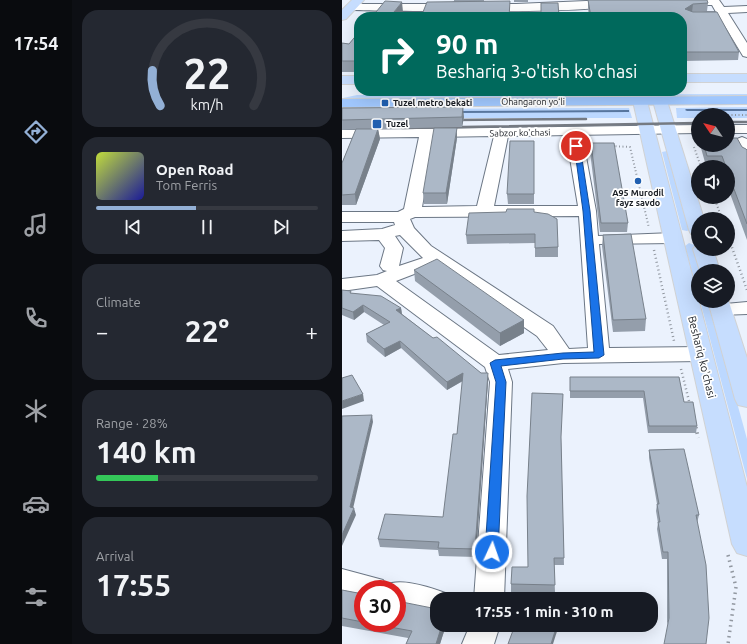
<!DOCTYPE html>
<html lang="en">
<head>
<meta charset="utf-8">
<style>
  body { margin:0; font-family:Ubuntu,sans-serif; background:#242831; color:#f1f3f6; height:100vh; display:flex; flex-direction:column; font-size:15px; white-space:nowrap }
  * { box-sizing:border-box; margin:0 }
  p { font-size:13px; color:#9ea1a6 }
  .icon { flex:none; width:22px; height:22px; fill:none; stroke:currentColor; stroke-width:2; stroke-linecap:round; stroke-linejoin:round }
  .map { position:relative; flex:1; overflow:hidden }
  .details { display:flex; flex-direction:column; gap:10px; padding:10px; background:#0d0f14; width:270px }
  .details>* { flex:none }
  .banner { position:absolute; left:12px; top:12px; width:333px; height:84px; border-radius:16px; box-shadow:0 4px 16px #0002; background:#00695c; color:#fff; overflow:hidden }
  .needle { width:26px; rotate:305deg }
  .controls { position:absolute; left:349px; top:108px; display:grid; gap:8px }
  .controls a { display:grid; place-items:center; width:44px; height:44px; border-radius:50%; background:#171b24; box-shadow:0 4px 16px #0002; font-size:20px }
  .speed { position:absolute; left:12px; top:580px; display:flex; gap:8px; font-size:20px; font-weight:700; text-align:center }
  .speed>* { display:grid; place-content:center; width:52px; height:52px; border-radius:50%; background:#171b24; box-shadow:0 4px 16px #0002; line-height:1 }
  .speed .limit { border:6px solid #d22; background:#fff; color:#111 }
  .pin { position:absolute; display:grid; place-items:center; width:34px; height:34px; color:#fff; margin:-17px; border:2px solid #fff; border-radius:50%; box-shadow:0 1px 4px #0007 }
  .me { position:absolute; width:44px; margin:-22px; rotate:3deg; stroke-linejoin:round; filter:drop-shadow(0 0 3px #0008) }
  .turn { display:flex; align-items:center; gap:14px; height:84px; padding:0 16px; font-size:18px }
  .turn .icon { width:52px; height:52px; stroke-width:2.5 }
  .turn b { display:block; font-size:28px; line-height:34px }
  .big { font-size:30px; font-weight:700; line-height:1.1 }
  .details .widget { flex:1; display:flex; flex-direction:column; justify-content:center; gap:6px; min-width:0; padding:0 14px; border-radius:16px; background:#242831 }
  .details .dial { align-items:center; gap:0 }
  .dial svg { height:104px; overflow:visible; fill:none; stroke:#363941; stroke-width:7; stroke-linecap:round; text-anchor:middle }
  .dial text { fill:#f1f3f6; stroke:none }
  .song { display:flex; align-items:center; gap:12px }
  .cover { width:48px; height:48px; border-radius:6px; background:linear-gradient(135deg,hsl(70 70% 55%),hsl(240 70% 35%)) }
  .played { height:4px; border-radius:2px; background:linear-gradient(90deg,#93b0d6 45%,#363941 45%) }
  .keys { display:flex; justify-content:space-around; direction:ltr }
  .heat { display:flex; justify-content:space-between; align-items:center; font-size:22px; direction:ltr }
  .charge { height:6px; border-radius:3px; background:linear-gradient(90deg,#34c759 28%,#363941 0) }
  .trip { position:absolute; left:88px; top:592px; width:228px; height:40px; border-radius:16px; background:#171b24; box-shadow:0 4px 16px #0002; font-weight:700; line-height:40px; text-align:center }
  main { display:flex; flex:1; min-height:0 }
  .tab-bar { display:flex; flex-direction:column; width:72px; justify-content:space-around; align-items:center; background:#090b0e; color:#9ea1a6 }
  .tab-bar .icon { width:28px; height:28px }
  .tab-bar .selected { color:#93b0d6 }
  .tab-bar b { font-size:18px; color:#f1f3f6 }
  .map>svg:first-child { display:block }
  .green { fill:#bcd8ff }
  .lines { fill:none; stroke-linecap:round; stroke-linejoin:round }
  .stream { fill:#5977a0; fill-rule:evenodd }
  .minor-casing { stroke:#6c7785; stroke-width:2 }
  .major-casing { stroke:#d1d2d3; stroke-width:2 }
  .highway-casing { stroke:#d1d2d3; stroke-width:2 }
  .path-far2 { stroke:#9298a1; stroke-width:2; stroke-dasharray:1 2.5; stroke-linecap:butt }
  .path-far1 { stroke:#9298a1; stroke-width:2.5; stroke-dasharray:1 3; stroke-linecap:butt }
  .path { stroke:#9298a1; stroke-width:3.5; stroke-dasharray:1.5 4; stroke-linecap:butt }
  .minor { fill:#fff; fill-rule:evenodd }
  .major { fill:#c6ddfe; fill-rule:evenodd }
  .highway { fill:#a0c7fd; fill-rule:evenodd }
  .rail { stroke:#757a82; stroke-width:2.5 }
  .wall { fill:#949eab }
  .shaded-wall { fill:#78818b }
  .building { fill:#acb8c7; stroke:#78818b }
  .route { fill:#1a73e8; stroke:#114b97 }
  .poi-dot { fill:#205fb0; stroke:#fff; stroke-width:1.5 }
  .labels { text-anchor:middle; stroke-width:3.5; stroke-linejoin:round; paint-order:stroke }
  .far-street-label { font-size:9px; fill:#191d23; stroke:#fff }
  .far-poi-label { font-size:9px; font-weight:bold; fill:#191d23; stroke:#fff; text-anchor:start }
  .street-label { font-size:11px; fill:#191d23; stroke:#fff }
</style>
</head>
<body>
<main>
<nav class="tab-bar">
<b>17:54</b>
<svg class="icon selected" aria-label="directions" viewBox="0 0 24 24"><path d="M12 3l9 9-9 9-9-9zM9 14v-3h6M13 9l2 2-2 2"/></svg>
<svg class="icon" aria-label="music" viewBox="0 0 24 24"><path d="M9 18V5l10-2v13"/><circle cx="6" cy="18" r="3"/><circle cx="16" cy="16" r="3"/></svg>
<svg class="icon" aria-label="phone" viewBox="0 0 24 24"><path d="M5 4h4l2 5-3 2q2 4 5 5l2-3 5 2v4C11 20 4 13 5 4z"/></svg>
<svg class="icon" aria-label="climate" viewBox="0 0 24 24"><path d="M12 3v18M4 7l16 10M4 17L20 7"/></svg>
<svg class="icon" aria-label="car" viewBox="0 0 24 24"><path d="M5 17H2v-5l4-1 3-4h7l3 4 3 1v5h-3M9 17h6M6 11h13"/><circle cx="7" cy="17" r="2"/><circle cx="17" cy="17" r="2"/></svg>
<svg class="icon" aria-label="filters" viewBox="0 0 24 24"><path d="M4 7h16M4 17h16"/><circle cx="9" cy="7" r="2"/><circle cx="15" cy="17" r="2"/></svg>
</nav>
<section class="details">
<div class="widget dial"><svg viewBox="0 0 100 80">
<path d="M14 69A42 42 0 1 1 86 69"/>
<path d="M14 69A42 42 0 0 1 8 42" stroke="#93b0d6"/>
<text x="50" y="56" font-size="32" font-weight="700">22</text>
<text x="50" y="72" font-size="11">km/h</text>
</svg></div>
<div class="widget">
<div class="song"><i class="cover"></i><div><b>Open Road</b><p>Tom Ferris</p></div></div>
<div class="played"></div>
<div class="keys"><svg class="icon" aria-label="previous" viewBox="0 0 24 24"><path d="M18 5L8 12l10 7zM5 5v14"/></svg><svg class="icon" aria-label="pause" viewBox="0 0 24 24"><path d="M8 5v14M16 5v14"/></svg><svg class="icon" aria-label="next" viewBox="0 0 24 24"><path d="M6 5l10 7-10 7zM19 5v14"/></svg></div>
</div>
<div class="widget"><p>Climate</p>
<div class="heat"><a>−</a><b class="big">22°</b><a>+</a></div>
</div>
<div class="widget"><p>Range · 28%</p><b class="big">140 km</b><div class="charge"></div></div>
<div class="widget"><p>Arrival</p><b class="big">17:55</b></div>
</section>
<div class="map">
<svg width="405" height="644" viewBox="0 0 405 644">
  <rect width="100%" height="100%" fill="#ebf2fd"/>
  <g class="green">
    <polygon points="405,94 405,96 1,98 15,95"/>
    <polygon points="405,107 405,118 386,118 386,115 356,115 356,118 335,118 334,108"/>
    <polygon points="249,108 287,108 290,118 64,118 66,109"/>
    <polygon points="325,151 347,230 345,231 340,230 320,152"/>
    <polygon points="347,243 352,245 359,271 356,271 356,294 343,246"/>
    <polygon points="358,301 367,301 405,439 405,479"/>
  </g>
  <g class="lines">
    <g class="stream">
      <polygon points="344,109 405,109 405,111 345,111 343,110"/>
      <polygon points="286,110 287,110 287,112 115,113 113,112 115,111"/>
    </g>
    <g class="minor-casing">
      <g id="minor">
        <path d="M268,0h8l4,3c-9,12 -239,8 -270,7l-5,-3 5,-3h164z"/>
        <polygon points="334,0 377,0 382,7 405,6 405,12 386,13 405,43 405,57 401,56 378,18 340,19 340,17 294,17 300,14 374,12 370,5 338,5 334,4 333,2"/>
        <path d="M356,125v8l-190,3 -14,70h84l-10,-60 3,-3h10l3,3 12,65 2,25 75,-3 6,1 3,4 -3,4 -6,1 -74,1 10,104 92,-1 8,2 3,5 -3,5 -8,2 -138,2 -55,6 4,13 -8,217h-30l16,-217 -5,-15 -108,-81 -35,5v-12l35,-4 10,-4 -4,-1 -3,-4 5,-18 -6,-8 -37,1v-10l40,-2 13,-4 -1,-3h-52v-10h56l6,-3 15,-72 -77,1v-8zM152,136l-17,70 -55,1 12,-70zM237,216l9,132 -19,1 -16,-23 -122,-80 -17,-18 -4,-9 5,-2zM58,235l23,23 -24,8 4,-18 -8,-12zM93,266l102,70 11,14 -49,5 -103,-74z"/>
        <rect x="386" y="125" width="19" height="8"/>
        <polygon points="400,137 405,139 405,158 400,156 392,142 395,139"/>
        <polygon points="405,302 405,314 379,315 372,313 369,309 372,305"/>
        <path d="M0,569l41,11 3,5c15,-8 46,3 62,9l2,5h-13v17l-40,-9v-18h-34v11l-21,-5z"/>
        <polygon points="128,625 158,625 152,644 120,644"/>
      </g>
    </g>
    <g class="major-casing">
      <g id="major">
        <polygon points="10,0 22,0 4,19 0,20 0,10"/>
        <rect x="340" y="74" width="65" height="8"/>
        <rect x="0" y="76" width="17" height="8"/>
        <polygon points="298,97 303,98 305,101 405,487 405,556 395,553 390,544 291,101 293,98"/>
        <polygon points="318,97 323,98 325,101 362,219 356,219 356,236 349,234 347,230 311,101 313,98"/>
        <polygon points="356,244 356,249 371,249 378,271 358,271 351,249"/>
        <polygon points="386,299 405,358 405,407 396,405 393,399 366,301 386,301"/>
      </g>
    </g>
    <g class="highway-casing">
      <polygon id="highway" points="405,96 405,104 0,107 0,99"/>
    </g>
    <g class="path-far2">
      <polyline points="386,115 405,115"/>
      <polyline points="270,146 288,147 307,228"/>
      <polyline points="352,147 359,167"/>
      <polyline points="372,197 380,219"/>
      <polyline points="386,235 387,237"/>
    </g>
    <g class="path-far1">
      <polyline points="386,236 405,290"/>
      <polyline points="312,250 332,341"/>
      <polyline points="339,369 348,405"/>
    </g>
    <g class="path">
      <polyline points="354,427 356,438"/>
      <polyline points="386,555 394,587 386,644"/>
    </g>
    <use href="#minor" class="minor"/>
    <use href="#major" class="major"/>
    <use href="#highway" class="highway"/>
    <g class="rail">
      <polyline points="110,120 244,119"/>
      <polyline points="386,122 405,122"/>
      <polyline points="60,128 356,123"/>
    </g>
  </g>
  <g class="wall">
    <polygon points="112,0 142,0 142,1 168,11 168,17 79,17 112,1"/>
    <rect x="172" y="0" width="14" height="2"/>
    <polygon points="246,0 366,3 365,11 350,12 397,52 396,60 340,61 340,17 247,17 246,8"/>
    <polygon points="17,32 17,72 0,72 0,43 7,44"/>
    <polygon points="0,108 122,117 120,127 27,129 36,129 38,139 14,205 0,205 0,163 14,129 0,130"/>
    <polygon points="115,138 105,204 82,204 81,193"/>
    <polygon points="192,141 192,204 166,204 165,194"/>
    <polygon points="249,143 286,223 285,232 258,232 248,152"/>
    <polygon points="359,145 386,145 400,147 405,150 405,240 386,188 386,167 364,166 359,148"/>
    <polygon points="192,212 216,247 216,257 193,257 193,243 125,244 124,235"/>
    <polygon points="261,235 304,319 303,331 271,332 260,246"/>
    <polygon points="72,270 182,320 182,333 158,346 73,281"/>
    <polygon points="0,290 59,308 60,314 146,381 134,557 97,556 96,550 38,547 36,539 101,517 115,434 121,381 105,390 59,348 43,357 25,342 24,334 42,325 22,312 12,320 0,315"/>
    <polygon points="228,377 337,377 342,402 355,426 354,433 306,433 301,398 228,398"/>
    <polygon points="219,438 222,565 212,565 213,592 169,592 169,584 186,567"/>
    <polygon points="307,450 357,515 355,523 325,625 325,559 320,559 315,529 316,523 314,511 315,504 307,458"/>
    <polygon points="0,590 21,594 21,623 55,623 104,625 98,644 64,644 66,638 0,626"/>
  </g>
  <g class="shaded-wall">
    <polygon points="168,1 168,17 167,17"/>
    <polygon points="60,2 61,12 57,17 48,17"/>
    <polygon points="351,4 350,12 343,17 343,9"/>
    <polygon points="121,107 122,117 120,127 120,117"/>
    <polygon points="115,128 115,138 105,204 104,193"/>
    <polygon points="36,129 38,139 14,205 13,194"/>
    <polygon points="21,305 22,312 12,320 11,312"/>
    <polygon points="59,308 60,315 54,310"/>
    <polygon points="182,320 182,333 158,346 158,333"/>
    <polygon points="58,341 59,348 43,357 42,349"/>
    <polygon points="121,373 122,380 105,390 105,382"/>
    <polygon points="146,373 146,381 134,557 133,549"/>
    <polygon points="21,394 22,401 0,409 0,401"/>
    <polygon points="30,415 31,422 10,513 12,508 14,515 0,546 0,535 8,507"/>
    <polygon points="100,625 104,625 98,644 94,644"/>
    <polygon points="215,625 217,625 211,644 209,644"/>
  </g>
  <g class="building">
    <polygon points="246,0 365,0 366,3 351,4 343,9 351,12 375,12 397,52 340,52 340,17 236,17 249,17"/>
    <polygon points="43,1 60,2 48,17 30,17"/>
    <polygon points="168,1 167,17 79,17 85,2"/>
    <polygon points="199,3 216,3 217,17 199,17"/>
    <polygon points="17,32 17,61 0,61 0,43 7,44"/>
    <polygon points="121,107 120,117 0,120 0,108"/>
    <polygon points="92,128 115,128 104,193 81,193"/>
    <polygon points="14,129 36,129 13,194 0,195 0,163"/>
    <polygon points="386,138 395,138 400,147 404,149 405,150 405,224 386,173 386,167 384,167 380,156 365,156 362,145 386,145"/>
    <polygon points="168,141 192,141 192,194 165,194"/>
    <polygon points="249,143 272,143 286,223 259,223"/>
    <polygon points="165,209 192,209 192,212 206,214 215,219 216,247 193,248 193,234 124,235 127,213 164,212"/>
    <polygon points="289,234 304,319 271,320 261,235"/>
    <polygon points="95,259 182,320 158,333 72,270"/>
    <polygon points="0,290 9,291 8,293 39,296 59,308 54,310 91,338 95,337 139,373 146,373 133,549 96,548 97,542 36,539 43,514 101,517 111,434 115,434 121,373 105,382 58,341 42,349 24,334 48,322 21,305 11,312 0,308"/>
    <polygon points="10,375 21,394 0,401 0,378"/>
    <polygon points="228,377 337,377 342,402 351,402 355,426 307,426 302,391 228,391"/>
    <polygon points="190,393 221,394 219,437 222,558 212,558 213,585 169,584 170,567 186,567 185,496"/>
    <polygon points="30,415 8,507 12,508 0,535 0,416"/>
    <polygon points="342,449 357,515 354,515 364,565 367,618 364,644 322,644 327,618 326,552 321,552 316,522 318,522 315,504 317,504 307,450"/>
    <polygon points="0,590 21,594 21,622 0,618"/>
    <polygon points="55,601 95,609 95,625 100,625 94,644 64,644 70,631 26,623 55,623"/>
    <polygon points="173,625 215,625 209,644 166,644"/>
  </g>
  <polygon class="route" points="232,144 238,146 248,211 262,355 257,358 221,359 159,366 164,382 156,552 154,556 150,558 145,556 143,552 154,382 148,363 153,360 221,353 252,352 241,211"/>
  <g class="poi-dot">
    <rect x="39" y="99" width="8" height="8" rx="2"/>
    <rect x="30" y="119" width="10" height="10" rx="2"/>
    <circle cx="296" cy="181" r="4"/>
  </g>
  <g class="labels">
    <g class="far-street-label">
      <text x="191" y="105">Ohangaron yoʻli</text>
      <text transform="translate(178 133) rotate(-1)" y="3">Sabzor ko'chasi</text>
    </g>
    <g class="far-poi-label">
      <text x="51" y="106">Tuzel metro bekati</text>
      <text x="44" y="127">Tuzel</text>
      <text x="296" y="196" text-anchor="middle">A95 Murodil<tspan x="296" dy="10">fayz savdo</tspan></text>
    </g>
    <g class="street-label">
      <text transform="translate(360 357) rotate(76)" y="4">Beshariq ko'chasi</text>
    </g>
  </g>
</svg>
<div class="controls">
<a><svg class="needle" viewBox="-14 -14 28 28"><path d="M0-13l5 13h-10z" fill="#e53935"/><path d="M0 13l5-13h-10z" fill="#9ea1a6"/></svg></a>
<a><svg class="icon" aria-label="sound" viewBox="0 0 24 24"><path d="M4 9h4l5-4v14l-5-4H4zM17 9q2 3 0 6"/></svg></a>
<a><svg class="icon" aria-label="search" viewBox="0 0 24 24"><circle cx="10" cy="10" r="6"/><path d="M15 15l6 6"/></svg></a>
<a><svg class="icon" aria-label="layers" viewBox="0 0 24 24"><path d="M12 4l9 5-9 5-9-5zM3 14l9 5 9-5"/></svg></a>
</div>
<div class="speed"><div class="limit">30</div></div>
<div class="pin" style="left:234px;top:146px;background:#d93025"><svg class="icon" aria-label="arrive" viewBox="0 0 24 24"><path d="M6 21V4h12l-3 4 3 4H6"/></svg></div>
<svg class="me" style="left:150px;top:552px" viewBox="-20 -20 40 40"><circle r="17" fill="#1a73e8" stroke="#fff" stroke-width="3"/><path d="M0-11L8 9 0 5-8 9z" fill="#fff"/></svg>
<div class="trip">17:55 · 1 min · 310 m</div>
<div class="banner">
<div class="turn"><svg class="icon" aria-label="right" viewBox="0 0 24 24"><path d="M7 20v-9h11M14 6l5 5-5 5"/></svg><div><b>90 m</b>Beshariq 3-o'tish ko'chasi</div></div>
</div>
</div>
</main>
</body>
</html>
